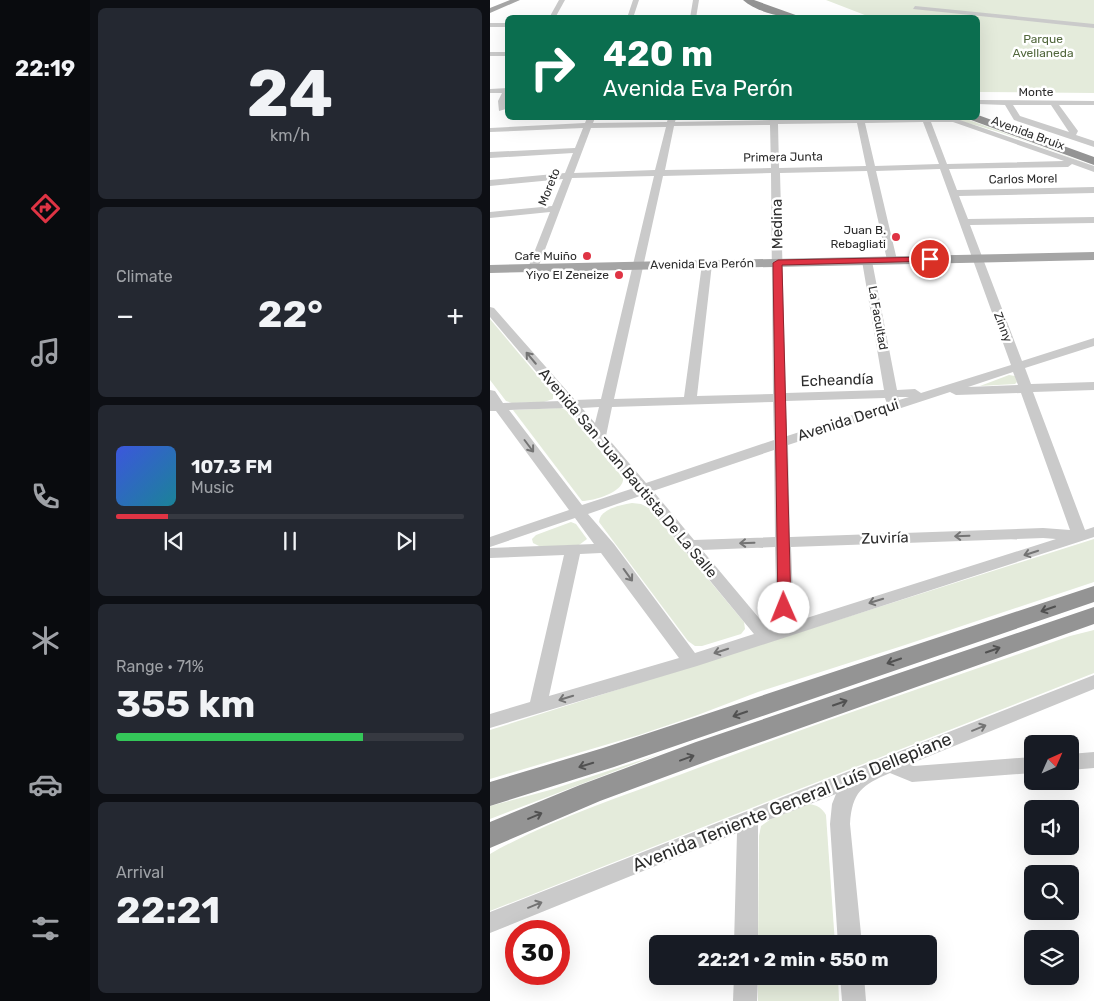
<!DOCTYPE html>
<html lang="en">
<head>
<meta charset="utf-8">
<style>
  body { margin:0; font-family:Rubik,sans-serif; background:#242831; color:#f1f3f6; height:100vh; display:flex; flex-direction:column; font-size:19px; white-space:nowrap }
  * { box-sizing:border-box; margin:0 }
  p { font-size:16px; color:#9ea1a6 }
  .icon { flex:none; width:28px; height:28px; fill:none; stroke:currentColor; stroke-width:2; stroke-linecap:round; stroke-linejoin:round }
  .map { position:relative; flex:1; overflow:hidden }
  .panel { display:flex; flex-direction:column; gap:8px; padding:8px; background:#0d0f14; width:400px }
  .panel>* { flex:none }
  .guide { position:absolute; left:15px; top:15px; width:475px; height:105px; border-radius:8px; box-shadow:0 5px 20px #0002; background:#0b6e4f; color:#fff; overflow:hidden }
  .needle { width:32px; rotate:45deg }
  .tools { position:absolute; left:534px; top:735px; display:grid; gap:10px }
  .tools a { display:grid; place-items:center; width:55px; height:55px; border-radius:8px; background:#171b24; box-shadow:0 5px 20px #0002; font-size:25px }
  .speed { position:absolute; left:15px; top:920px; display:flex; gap:10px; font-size:25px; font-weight:700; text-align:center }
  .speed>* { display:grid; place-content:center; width:65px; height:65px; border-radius:50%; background:#171b24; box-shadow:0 5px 20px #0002; line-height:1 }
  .speed .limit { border:8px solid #d22; background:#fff; color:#111 }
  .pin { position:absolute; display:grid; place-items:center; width:42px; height:42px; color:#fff; margin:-21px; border:2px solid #fff; border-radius:50%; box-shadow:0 1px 5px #0007 }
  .me { position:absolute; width:55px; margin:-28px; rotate:359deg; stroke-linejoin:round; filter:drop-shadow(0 0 4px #0008) }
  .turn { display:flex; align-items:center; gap:18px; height:105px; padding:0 15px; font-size:22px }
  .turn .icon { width:65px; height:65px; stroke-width:2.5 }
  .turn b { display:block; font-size:35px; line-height:42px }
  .big { font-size:38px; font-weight:700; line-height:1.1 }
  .panel .card { flex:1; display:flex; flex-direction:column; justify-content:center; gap:8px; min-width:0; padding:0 18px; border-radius:8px; background:#242831 }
  .panel .dial { align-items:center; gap:0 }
  .dial b { font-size:65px; line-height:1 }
  .song { display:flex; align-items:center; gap:15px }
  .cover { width:60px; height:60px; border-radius:8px; background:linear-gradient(135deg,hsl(230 70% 55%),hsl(190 70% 35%)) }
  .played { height:5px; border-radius:2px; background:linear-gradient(90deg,#df3444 15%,#363941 15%) }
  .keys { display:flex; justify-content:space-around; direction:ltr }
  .heat { display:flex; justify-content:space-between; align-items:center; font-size:28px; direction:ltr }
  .charge { height:8px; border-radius:4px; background:linear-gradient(90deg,#34c759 71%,#363941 0) }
  .trip { position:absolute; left:159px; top:935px; width:288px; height:50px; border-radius:8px; background:#171b24; box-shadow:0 5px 20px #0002; font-weight:700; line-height:50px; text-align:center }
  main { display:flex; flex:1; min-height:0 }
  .tabs { display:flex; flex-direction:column; width:90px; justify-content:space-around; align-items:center; background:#090b0e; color:#9ea1a6 }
  .tabs .icon { width:35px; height:35px }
  .tabs .selected { color:#df3444 }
  .tabs b { font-size:22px; color:#f1f3f6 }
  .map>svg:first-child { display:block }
  .green { fill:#e4ebdb }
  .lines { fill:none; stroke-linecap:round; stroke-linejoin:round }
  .minor { fill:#cacaca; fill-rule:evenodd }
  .major { fill:#a5a5a5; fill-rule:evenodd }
  .highway { fill:#949494; fill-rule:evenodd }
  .oneway { stroke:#747474 }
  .oneway2 { stroke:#515151 }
  .route { fill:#df3444; stroke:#91222c }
  .poi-dot { fill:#df3444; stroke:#fff; stroke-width:2 }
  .labels { text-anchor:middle; stroke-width:5; stroke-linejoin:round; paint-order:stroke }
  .far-park-label { font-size:12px; fill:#51673c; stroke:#fff }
  .far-street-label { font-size:12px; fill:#2d2d2d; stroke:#fff }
  .far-poi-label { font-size:12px; fill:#2d2d2d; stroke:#fff; text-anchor:end }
  .street-label { font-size:15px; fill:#2d2d2d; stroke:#fff }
  .near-street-label { font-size:18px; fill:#2d2d2d; stroke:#fff }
</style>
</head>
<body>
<main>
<nav class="tabs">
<b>22:19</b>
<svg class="icon selected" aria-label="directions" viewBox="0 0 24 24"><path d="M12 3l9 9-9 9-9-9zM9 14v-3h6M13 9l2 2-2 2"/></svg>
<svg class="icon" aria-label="music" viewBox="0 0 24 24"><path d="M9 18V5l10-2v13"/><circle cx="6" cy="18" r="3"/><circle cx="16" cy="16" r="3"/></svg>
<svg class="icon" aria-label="phone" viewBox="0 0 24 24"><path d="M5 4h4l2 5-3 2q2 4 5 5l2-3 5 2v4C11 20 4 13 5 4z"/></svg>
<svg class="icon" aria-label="climate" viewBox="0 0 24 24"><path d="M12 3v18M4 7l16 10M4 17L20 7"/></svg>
<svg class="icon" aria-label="car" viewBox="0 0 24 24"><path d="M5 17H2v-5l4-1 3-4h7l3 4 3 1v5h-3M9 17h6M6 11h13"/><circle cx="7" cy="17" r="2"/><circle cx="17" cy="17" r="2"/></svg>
<svg class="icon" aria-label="filters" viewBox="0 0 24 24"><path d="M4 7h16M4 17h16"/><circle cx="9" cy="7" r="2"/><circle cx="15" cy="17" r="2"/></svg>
</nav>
<section class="panel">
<div class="card dial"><b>24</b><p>km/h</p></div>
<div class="card"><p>Climate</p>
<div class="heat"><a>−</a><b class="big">22°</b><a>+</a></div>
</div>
<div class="card">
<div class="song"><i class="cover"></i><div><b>107.3 FM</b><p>Music</p></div></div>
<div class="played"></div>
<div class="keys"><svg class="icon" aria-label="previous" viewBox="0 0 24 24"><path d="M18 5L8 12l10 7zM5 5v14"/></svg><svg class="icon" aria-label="pause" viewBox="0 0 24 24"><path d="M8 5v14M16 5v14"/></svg><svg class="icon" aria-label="next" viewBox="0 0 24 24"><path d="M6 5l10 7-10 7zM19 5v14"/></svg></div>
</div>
<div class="card"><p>Range · 71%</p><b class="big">355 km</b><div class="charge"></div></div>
<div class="card"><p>Arrival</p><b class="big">22:21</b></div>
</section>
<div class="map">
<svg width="604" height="1001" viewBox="0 0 604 1001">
  <rect width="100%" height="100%" fill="#fff"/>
  <g class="green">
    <polygon points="336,0 604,0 604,93 488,92 488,18 380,17"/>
    <path d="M450,118h24l130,48c-47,-16 -106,-42 -154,-48z"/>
    <polygon points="0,319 63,394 63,399 54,402 22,403 16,401 0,380"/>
    <polygon points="519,375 525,376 527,382 525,384 490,386"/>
    <path d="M71,408l5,2 57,68c2,14 -30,23 -41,23l-69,-91z"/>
    <path d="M142,503l9,1 8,4 95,114 1,7 -4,5 -39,12h-7l-7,-5 -89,-119c1,-13 21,-17 33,-19z"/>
    <polygon points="81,522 86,524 97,539 89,545 51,547 43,543 42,539 46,535"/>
    <polygon points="604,539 604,582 415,645 268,692 205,716 149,735 0,779 0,730"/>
    <path d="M604,630v43l-604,238v-57c57,-33 130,-57 192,-80 128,-49 258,-92 388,-138z"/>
    <polygon points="170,754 0,819 0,806 60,790"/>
    <path d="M319,804c8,1 13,4 17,11l9,129h-77l1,-108 2,-10 10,-7z"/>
    <polygon points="268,976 348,976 349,1001 268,1001"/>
  </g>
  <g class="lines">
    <g class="minor">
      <polygon points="69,0 75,0 65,18 59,18"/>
      <polygon points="143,0 149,0 143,18 137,18"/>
      <polygon points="203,0 209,0 206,18 200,18"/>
      <polygon points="425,6 604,24 604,28 423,9"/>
      <rect x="0" y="23" width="18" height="4"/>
      <rect x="0" y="52" width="18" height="4"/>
      <polygon points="18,88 16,109 9,111 8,101 12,93 0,93 0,89"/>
      <path d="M488,100l116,1v4h-35l19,26 -2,4 18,6v6l-80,-27 -9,-15 -27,-1zM523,105h38l18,27 -49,-16z"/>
      <path d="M97,118h8l-2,5 74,-1 1,-4h8l-1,4 95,-2v-2h8v2l176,-2 140,48v6l-22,-8 -4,3 -119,2 8,21 137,-3v6l-135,3 9,23 126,-2v6l-124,2 52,136 72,-23v8l-69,22 6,16 63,-2v8l-61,2 52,138 9,-3v10l-397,129 -207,62v-14l40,-12 34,-147 -74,3v-10l104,-4 -19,-26 -85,29v-10l79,-27 -73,-99h-6v-21l5,1 8,12 58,-2 -71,-84v-10l4,1 81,92 26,-1 53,-223 -82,2 -34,90 -1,2h-8l-1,-2 22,-56 -60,6v-6l62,-6 11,-27 -73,7v-6l75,-7 8,-20 -83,5v-6l85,-4 8,-20 -93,4v-4l95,-5zM433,122l16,42 -64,2 -10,-43zM441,122h22l111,39 -117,3zM367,123l9,43 -87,2 -1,-44zM280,125l1,43 -106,2 9,-44zM176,127l-11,43 -81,3 17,-45zM450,169l71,196 -90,28 -6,-4 -18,1 -25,-129 -5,-3 -5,3 22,129 -98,3 -6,-220 87,-2 20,89 5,3 5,-3 -21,-89zM281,173l2,221 -76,2 15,-132 -5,-3 -5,3 -18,133 -70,2 49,-223zM523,372l5,13 -50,2zM460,392l6,3 65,-2 49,137 -27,-2 -253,9 -2,-92zM408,397h11l-10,3zM395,398l2,6 -100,32 -1,-35zM283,402l1,38 -128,43 -40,-47 6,-29zM109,407l-4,16 -13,-15zM78,408l66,80 -52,17 -73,-95zM284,450l1,87 -81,3 -41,-49zM150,496l114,138 -59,19 -81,-109 -26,-30zM553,538l13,1 -262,83 -3,-75zM285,547l2,80 -8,3 -67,-80zM111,553l78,105 -130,38 31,-142z"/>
      <path d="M604,675v14l-184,75 4,2 118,-9v16l-120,9 -22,-9c-28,12 -38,19 -40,51l12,120h-24l-8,-120 2,-20 4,-10 -78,30v120h-24l3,-111 -247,100v-21z"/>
      <polygon points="604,752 604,768 580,770 580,754"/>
      <polygon points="244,976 268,976 267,1001 243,1001"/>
      <polygon points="350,976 374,976 376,1001 352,1001"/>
    </g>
    <g class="major">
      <polygon points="20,0 30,0 0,13 0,8"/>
      <polygon points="604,252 604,260 0,273 0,265"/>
    </g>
    <g class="highway">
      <path d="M253,0h11l50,18c-19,0 -47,-5 -61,-18z"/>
      <polygon points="488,115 604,157 604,165 481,120 479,118 488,118"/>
      <polygon points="604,586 604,602 124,767 0,806 0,782 113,748"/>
      <polygon points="604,607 604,624 226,758 110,801 0,848 0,822 90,785 206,742"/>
    </g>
  </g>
  <defs><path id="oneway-shaft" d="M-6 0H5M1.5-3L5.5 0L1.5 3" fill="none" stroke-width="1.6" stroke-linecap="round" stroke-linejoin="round" transform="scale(1.25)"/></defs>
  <g class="oneway">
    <use href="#oneway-shaft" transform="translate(41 358) rotate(-130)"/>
    <use href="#oneway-shaft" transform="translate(39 446) rotate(53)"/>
    <use href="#oneway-shaft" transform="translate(472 536) rotate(178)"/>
    <use href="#oneway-shaft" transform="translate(257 543) rotate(178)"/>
    <use href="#oneway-shaft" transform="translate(541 553) rotate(162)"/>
    <use href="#oneway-shaft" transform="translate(138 575) rotate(54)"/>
    <use href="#oneway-shaft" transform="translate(386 601) rotate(163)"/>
    <use href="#oneway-shaft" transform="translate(231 651) rotate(162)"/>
    <use href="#oneway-shaft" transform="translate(76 698) rotate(163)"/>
    <use href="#oneway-shaft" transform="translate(489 728) rotate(-22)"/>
    <use href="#oneway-shaft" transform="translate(45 905) rotate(-22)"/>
  </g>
  <g class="oneway2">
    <use href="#oneway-shaft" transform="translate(558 609) rotate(161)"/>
    <use href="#oneway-shaft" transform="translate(503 650) rotate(-19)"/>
    <use href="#oneway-shaft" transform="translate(404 661) rotate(161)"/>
    <use href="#oneway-shaft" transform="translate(350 703) rotate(-19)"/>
    <use href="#oneway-shaft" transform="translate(250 714) rotate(161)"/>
    <use href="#oneway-shaft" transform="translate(197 758) rotate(-20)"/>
    <use href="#oneway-shaft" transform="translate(96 765) rotate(163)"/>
    <use href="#oneway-shaft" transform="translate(45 816) rotate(-23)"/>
  </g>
  <polygon class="route" points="440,257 443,258 443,261 292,265 301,608 299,612 290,612 288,608 283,263 288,260"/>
  <g class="poi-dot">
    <circle cx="406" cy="237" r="5"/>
    <circle cx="97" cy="256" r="5"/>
    <circle cx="129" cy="275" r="5"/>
  </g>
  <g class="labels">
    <g class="far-park-label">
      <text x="553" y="43">Parque<tspan x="553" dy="14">Avellaneda</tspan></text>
    </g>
    <g class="far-street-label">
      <text x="546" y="96">Monte</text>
      <text transform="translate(538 133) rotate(20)" y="4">Avenida Bruix</text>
      <text transform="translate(293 157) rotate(-1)" y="4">Primera Junta</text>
      <text transform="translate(533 179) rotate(-1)" y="4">Carlos Morel</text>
      <text transform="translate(59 187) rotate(-68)" y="4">Moreto</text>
      <text transform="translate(212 264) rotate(-1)" y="4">Avenida Eva Perón</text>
      <text transform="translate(388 318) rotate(80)" y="4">La Facultad</text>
      <text transform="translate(513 327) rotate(69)" y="4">Zinny</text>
    </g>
    <g class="far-poi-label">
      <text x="396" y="234">Juan B.<tspan x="396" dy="14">Rebagliati</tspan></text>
      <text x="87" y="260">Cafe Muiño</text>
      <text x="119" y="279">Yiyo El Zeneize</text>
    </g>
    <g class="street-label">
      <text transform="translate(287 224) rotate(-91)" y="5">Medina</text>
      <text transform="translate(347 380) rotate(-2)" y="5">Echeandía</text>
      <text transform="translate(358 420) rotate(-18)" y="5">Avenida Derqui</text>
      <text transform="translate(138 473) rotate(50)" y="5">Avenida San Juan Bautista De La Salle</text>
      <text transform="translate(395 538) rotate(-2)" y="5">Zuviría</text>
    </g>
    <g class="near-street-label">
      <text transform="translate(302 802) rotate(-22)" y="6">Avenida Teniente General Luís Dellepiane</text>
    </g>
  </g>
</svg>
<div class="tools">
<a><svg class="needle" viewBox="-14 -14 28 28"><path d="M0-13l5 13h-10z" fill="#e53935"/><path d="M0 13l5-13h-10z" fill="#9ea1a6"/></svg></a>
<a><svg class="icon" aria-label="sound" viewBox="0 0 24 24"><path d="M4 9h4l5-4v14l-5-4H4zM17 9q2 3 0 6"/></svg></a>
<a><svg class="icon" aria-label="search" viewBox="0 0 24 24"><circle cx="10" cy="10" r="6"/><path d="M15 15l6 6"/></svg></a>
<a><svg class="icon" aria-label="layers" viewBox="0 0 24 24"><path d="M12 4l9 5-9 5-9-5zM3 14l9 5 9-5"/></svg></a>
</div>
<div class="speed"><div class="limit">30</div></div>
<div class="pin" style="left:440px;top:259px;background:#d93025"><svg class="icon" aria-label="arrive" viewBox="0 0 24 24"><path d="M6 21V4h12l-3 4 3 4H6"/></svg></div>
<svg class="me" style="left:294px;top:608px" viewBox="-20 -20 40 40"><circle r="19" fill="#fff"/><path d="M0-13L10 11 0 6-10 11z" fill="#df3444"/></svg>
<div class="trip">22:21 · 2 min · 550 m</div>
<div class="guide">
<div class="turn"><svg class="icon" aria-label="right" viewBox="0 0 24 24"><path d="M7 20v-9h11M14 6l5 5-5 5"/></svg><div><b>420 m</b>Avenida Eva Perón</div></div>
</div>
</div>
</main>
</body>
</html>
